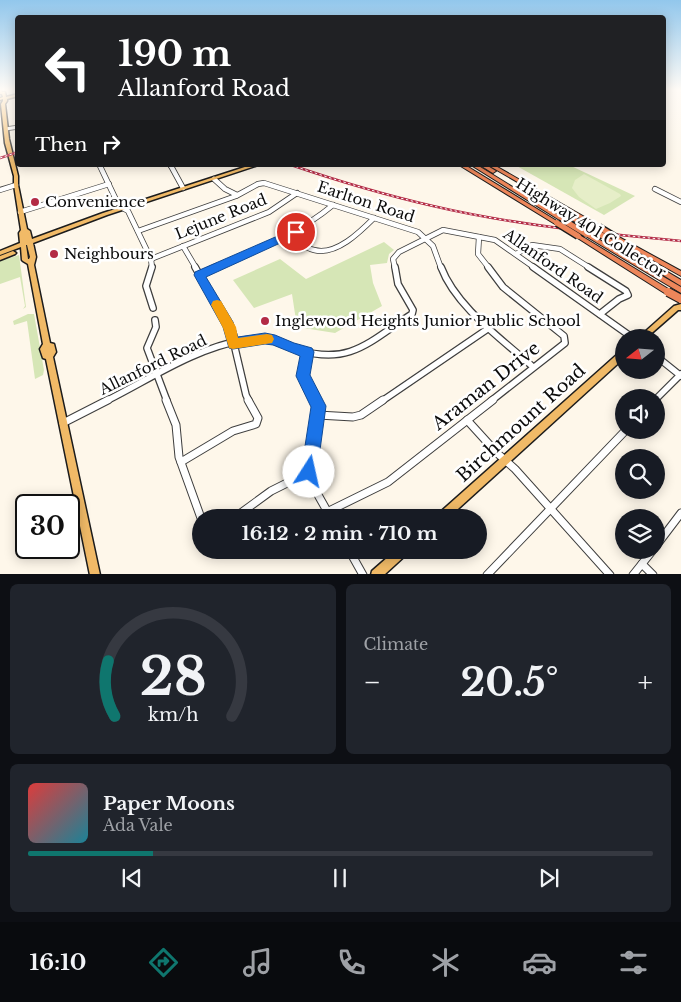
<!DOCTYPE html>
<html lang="en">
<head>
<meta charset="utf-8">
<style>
  body { margin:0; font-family:"Libre Baskerville",serif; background:#20242c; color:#f1f3f6; height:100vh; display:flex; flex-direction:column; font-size:19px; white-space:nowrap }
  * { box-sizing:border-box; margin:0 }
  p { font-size:16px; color:#9ea1a6 }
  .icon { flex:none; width:28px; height:28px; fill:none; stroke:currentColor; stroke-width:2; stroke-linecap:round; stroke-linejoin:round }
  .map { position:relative; height:574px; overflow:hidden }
  .side { display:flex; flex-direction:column; gap:10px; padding:10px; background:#0d0f14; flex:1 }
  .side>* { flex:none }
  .banner { position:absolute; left:15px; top:15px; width:651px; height:152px; border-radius:5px; box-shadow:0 2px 12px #0003; background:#202124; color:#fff; overflow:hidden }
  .needle { width:32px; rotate:253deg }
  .fabs { position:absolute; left:615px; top:329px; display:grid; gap:10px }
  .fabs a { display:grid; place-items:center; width:50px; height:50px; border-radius:50%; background:#171b24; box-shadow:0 2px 12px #0003; font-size:25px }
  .speed { position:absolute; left:15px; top:494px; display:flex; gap:10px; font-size:25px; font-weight:700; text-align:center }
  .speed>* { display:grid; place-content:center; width:65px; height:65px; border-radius:50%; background:#171b24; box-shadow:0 2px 12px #0003; line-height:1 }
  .speed .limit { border:2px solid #111; border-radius:8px; background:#fff; color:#111 }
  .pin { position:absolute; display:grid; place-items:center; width:42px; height:42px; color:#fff; margin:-21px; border:2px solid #fff; border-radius:50%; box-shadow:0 1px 5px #0007 }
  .me { position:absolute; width:55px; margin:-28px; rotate:10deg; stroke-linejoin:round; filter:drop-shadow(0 0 4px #0008) }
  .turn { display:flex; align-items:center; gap:18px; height:105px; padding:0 20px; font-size:22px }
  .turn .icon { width:65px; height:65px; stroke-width:2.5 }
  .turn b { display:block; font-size:35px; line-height:42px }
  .then { display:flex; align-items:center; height:48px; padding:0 20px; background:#0003; gap:10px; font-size:19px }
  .big { font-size:38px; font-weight:700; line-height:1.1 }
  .side .card { flex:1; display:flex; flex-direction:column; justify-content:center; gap:8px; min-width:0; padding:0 18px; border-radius:8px; background:#20242c }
  .side .dial { align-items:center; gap:0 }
  .dial svg { height:130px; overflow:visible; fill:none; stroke:#363941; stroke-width:7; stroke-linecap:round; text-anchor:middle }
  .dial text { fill:#f1f3f6; stroke:none }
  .song { display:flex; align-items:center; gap:15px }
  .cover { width:60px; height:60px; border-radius:8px; background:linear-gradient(135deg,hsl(0 70% 55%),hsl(190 70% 35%)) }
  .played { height:5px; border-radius:2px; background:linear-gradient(90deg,#0f766e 20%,#363941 20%) }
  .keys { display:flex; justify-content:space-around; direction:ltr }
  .heat { display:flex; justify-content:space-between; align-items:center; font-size:28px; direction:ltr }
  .side .tiles { flex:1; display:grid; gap:10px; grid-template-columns:1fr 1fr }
  .card:last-child { grid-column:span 2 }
  .trip { position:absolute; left:192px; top:509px; width:295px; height:50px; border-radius:25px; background:#171b24; box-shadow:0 2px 12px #0003; font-weight:700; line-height:50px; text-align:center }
  .menu { display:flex; height:80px; justify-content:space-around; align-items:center; background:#090b0e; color:#9ea1a6 }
  .menu .icon { width:35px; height:35px }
  .menu .active { color:#0f766e }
  .menu b { font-size:22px; color:#f1f3f6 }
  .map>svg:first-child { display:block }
  .green { fill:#d6e6b6 }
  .pitch { fill:#e6eec8 }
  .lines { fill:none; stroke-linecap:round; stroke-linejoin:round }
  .minor-far3-casing { stroke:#3e3e3e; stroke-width:5 }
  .minor-far2-casing { stroke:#3e3e3e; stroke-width:6 }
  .minor-far1-casing { stroke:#3e3e3e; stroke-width:8 }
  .minor-casing { stroke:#3e3e3e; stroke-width:9 }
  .major-casing { stroke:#1c1c1c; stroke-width:3 }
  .highway-casing { stroke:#1c1c1c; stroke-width:2 }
  .minor-far3 { stroke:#fff; stroke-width:3 }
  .minor-far2 { stroke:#fff; stroke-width:4.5 }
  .minor-far1 { stroke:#fff; stroke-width:5.5 }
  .minor { stroke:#fff; stroke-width:7 }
  .major { fill:#f1ba67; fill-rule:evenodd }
  .highway { fill:#ed865a; fill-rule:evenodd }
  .rail-casing { stroke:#b32b46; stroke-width:2.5 }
  .rail { stroke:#fff; stroke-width:1; stroke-dasharray:2.5; stroke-linecap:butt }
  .highway-bridge-far1-casing { stroke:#1c1c1c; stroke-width:8; stroke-linecap:butt }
  .highway-bridge-casing { stroke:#1c1c1c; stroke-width:10; stroke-linecap:butt }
  .highway-bridge-far1 { stroke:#ed865a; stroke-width:5.5 }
  .highway-bridge { stroke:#ed865a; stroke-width:8 }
  .route { fill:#1a73e8; stroke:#114b97 }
  .slow { fill:#f59e0b }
  .poi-dot { fill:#b32b46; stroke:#fff; stroke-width:2 }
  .labels { text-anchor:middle; stroke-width:5; stroke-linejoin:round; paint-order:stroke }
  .poi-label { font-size:15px; fill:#0b0b0b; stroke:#fff; text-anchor:start }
  .street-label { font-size:15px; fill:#0b0b0b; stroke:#fff }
  .near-street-label { font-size:18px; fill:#0b0b0b; stroke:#fff }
</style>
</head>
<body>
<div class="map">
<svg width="681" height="575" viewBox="0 0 681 575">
  <rect width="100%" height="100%" fill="#fef7ea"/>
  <g class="green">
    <polygon points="515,165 569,165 635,196 604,215"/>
    <polygon points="384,242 394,250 389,254 387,263 370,265 373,283 382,306 335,333 297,327 292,294 254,308 233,280 280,259 306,279"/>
    <polygon points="19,255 26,307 23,309 25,306 20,277 0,284 0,261"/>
    <polygon points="28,314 34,314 44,370 43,375 35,379 27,321 14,325 13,321"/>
  </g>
  <polygon class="pitch" points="584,174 620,194 621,196 610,203 596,209 579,197 572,188 575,180"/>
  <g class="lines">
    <g class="minor-far3-casing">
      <g id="minor-far3">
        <polyline points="6,129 18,127"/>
        <polyline points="100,165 101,167"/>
        <polyline points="170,165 171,167"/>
      </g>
    </g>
    <g class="minor-far2-casing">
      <g id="minor-far2">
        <polyline points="100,166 119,206 128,211 151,259 152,268"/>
        <polyline points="171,166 183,188"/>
        <polyline points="214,179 225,189 237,195"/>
        <polyline points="655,189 681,202"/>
        <polyline points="0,190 16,185"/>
        <polyline points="20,212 109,184"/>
        <polyline points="138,231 236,196 258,184 264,183 418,232 433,246 441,268"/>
        <path d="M290,236c7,5 15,12 24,14 22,6 46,-18 60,-32"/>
        <polyline points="479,237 478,254 489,268"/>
        <polyline points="183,246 196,268"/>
        <polyline points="516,254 532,245 560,249 590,268"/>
        <polyline points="151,259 269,212 297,193"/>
        <path d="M214,268c42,-18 83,-33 119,-63"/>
        <polyline points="395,268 393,259 399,252 443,230 495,240 535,268"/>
      </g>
    </g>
    <g class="minor-far1-casing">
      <g id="minor-far1">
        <polyline points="152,267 146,286 153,308"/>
        <polyline points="195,267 230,327 246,395 249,401"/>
        <path d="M441,267c15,40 61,72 92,100"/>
        <polyline points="488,267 503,287 564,336 565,343 491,401"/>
        <polyline points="533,267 633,338"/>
        <polyline points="588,267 626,291 628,295 619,299 600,314"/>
        <polyline points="199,275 216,267"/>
        <polyline points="155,320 156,327 147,348 167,401"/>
        <polyline points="308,352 303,376 316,401"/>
        <polyline points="656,356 681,376"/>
        <polyline points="656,399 681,374"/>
        <path d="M106,401c44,-22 89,-53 138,-61 29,-4 31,3 55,10 52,16 72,-10 113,-36l1,-4 -15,-26 -3,-17"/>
        <polyline points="382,401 489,328"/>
      </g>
    </g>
    <g class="minor-casing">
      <g id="minor">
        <polyline points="166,400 176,425 179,457 201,518"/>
        <polyline points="316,400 319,406 309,472 313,486 331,518"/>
        <polyline points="318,415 353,417 361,415 383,400"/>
        <polyline points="467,420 497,453 515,469 610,575"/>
        <polyline points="63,423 108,400"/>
        <polyline points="181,462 233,431 256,424 258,418 248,400"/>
        <polyline points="327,512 388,482 493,400"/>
        <polyline points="234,518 271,491 309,472"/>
        <polyline points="656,546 681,513"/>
        <polyline points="349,550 363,575"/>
        <polyline points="642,564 653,575"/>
        <polyline points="487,575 626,430"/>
        <polyline points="633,575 653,550"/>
      </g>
    </g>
    <g class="major-casing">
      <g id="major">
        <path d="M0,90h1l1,2h3l1,5 12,-3v2l-11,3v2l-2,3 4,35 9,37v9l9,44 3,2 2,8 71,-26 148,-48h7l-151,50 -74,28 3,14 -2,8 16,78 4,1 2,8 -3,5 47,218h-10l-44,-216 -3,-1 -3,-9 3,-5 -15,-80 -5,-3 -1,-1 -1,-13 -21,8v-4l20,-8 -1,-10 2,-3 -7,-45v-9l-9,-33 -4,-39 2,-3v-2l-3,1v-2l3,-1 -1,-3h-2zM26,245h1l3,12 -1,2h-1z"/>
        <polygon points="13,251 16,253 15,254 0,260 0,256"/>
        <polygon points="681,304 681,310 678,310 646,338 638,338 674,306"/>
        <polygon points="624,350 624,358 448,518 435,518 437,515 621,351"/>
        <polygon points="396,550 408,550 407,554 384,575 371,575 372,571"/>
      </g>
    </g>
    <g class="highway-casing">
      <g id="highway">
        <polygon points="459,165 465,165 560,223 559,224 555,224"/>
        <polygon points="471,165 477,165 571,223 570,224 566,224"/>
        <polygon points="480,165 486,165 496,171 493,173 491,172"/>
        <polygon points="488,165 494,165 602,227 599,229 597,228"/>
        <polygon points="545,200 588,225 589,226 586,228 584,227 543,203 543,201"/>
        <polygon points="586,232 681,287 681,293 584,235 583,234"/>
        <polygon points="578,234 670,290 671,292 670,294 666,294 576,237 575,236"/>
        <polygon points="603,234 681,280 681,286 601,237 600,236"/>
        <polygon points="617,236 681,271 681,276 615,239 614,238"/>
      </g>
    </g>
    <use href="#minor-far3" class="minor-far3"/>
    <use href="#minor-far2" class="minor-far2"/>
    <use href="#minor-far1" class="minor-far1"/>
    <use href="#minor" class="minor"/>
    <use href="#major" class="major"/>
    <use href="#highway" class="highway"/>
    <g class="rail-casing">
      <g id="rail">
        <polyline points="0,158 18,152"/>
        <path d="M291,165c47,16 94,30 142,41 81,19 165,27 248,35"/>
      </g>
    </g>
    <use href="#rail" class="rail"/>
    <g class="highway-bridge-far1-casing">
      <g id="highway-bridge-far1">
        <polyline points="557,223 578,236"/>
        <polyline points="568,223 586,234"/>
        <polyline points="586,226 603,236"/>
        <polyline points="599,227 617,238"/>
      </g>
    </g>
    <g class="highway-bridge-casing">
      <polyline id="highway-bridge" points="668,292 681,299"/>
    </g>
    <use href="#highway-bridge-far1" class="highway-bridge-far1"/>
    <use href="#highway-bridge" class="highway-bridge"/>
  </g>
  <linearGradient id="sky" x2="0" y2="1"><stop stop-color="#92c7ec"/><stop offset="0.53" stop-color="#fffbf6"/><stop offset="1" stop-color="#fffbf6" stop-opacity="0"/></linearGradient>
  <rect width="681" height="170" fill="url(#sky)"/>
  <polygon class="route" points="296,228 300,229 300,234 206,277 233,322 238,337 265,333 275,335 294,343 312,348 314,352 310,375 326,406 317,472 315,478 309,480 303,478 301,472 311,407 296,376 300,356 273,345 265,344 233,349 229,348 223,327 194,275 195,272"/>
  <polygon class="slow" points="217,300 221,301 236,327 238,338 267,334 272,335 274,339 272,343 233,349 229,348 223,328 211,305 213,301"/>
  <g class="poi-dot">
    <circle cx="35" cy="202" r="5"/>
    <circle cx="54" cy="254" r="5"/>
    <circle cx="265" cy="321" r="5"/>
  </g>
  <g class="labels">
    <g class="poi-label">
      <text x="45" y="207">Convenience</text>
      <text x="64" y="259">Neighbours</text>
      <text x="275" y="326">Inglewood Heights Junior Public School</text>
    </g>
    <g class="street-label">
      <text transform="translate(366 202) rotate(18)" y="5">Earlton Road</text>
      <text transform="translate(221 217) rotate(-22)" y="5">Lejune Road</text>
      <text transform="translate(591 228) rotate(32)" y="5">Highway 401 Collector</text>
      <text transform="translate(553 266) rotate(35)" y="5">Allanford Road</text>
      <text transform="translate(153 365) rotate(-26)" y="5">Allanford Road</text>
    </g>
    <g class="near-street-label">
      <text transform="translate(486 386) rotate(-38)" y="6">Araman Drive</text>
      <text transform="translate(521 423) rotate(-42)" y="6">Birchmount Road</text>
    </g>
  </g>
</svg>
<div class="fabs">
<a><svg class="needle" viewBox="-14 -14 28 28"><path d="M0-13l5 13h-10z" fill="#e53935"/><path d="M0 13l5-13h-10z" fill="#9ea1a6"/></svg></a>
<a><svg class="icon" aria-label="sound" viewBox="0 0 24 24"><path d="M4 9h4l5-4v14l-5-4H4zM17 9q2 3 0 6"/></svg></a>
<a><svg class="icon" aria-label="search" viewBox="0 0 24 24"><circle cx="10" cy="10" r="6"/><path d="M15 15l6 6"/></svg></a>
<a><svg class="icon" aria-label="layers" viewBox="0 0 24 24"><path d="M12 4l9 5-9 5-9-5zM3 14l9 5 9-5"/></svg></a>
</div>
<div class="speed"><div class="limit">30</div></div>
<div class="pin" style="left:296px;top:232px;background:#d93025"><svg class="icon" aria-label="arrive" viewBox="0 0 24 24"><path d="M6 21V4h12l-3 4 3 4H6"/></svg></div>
<svg class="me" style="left:309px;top:472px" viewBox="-20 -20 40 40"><circle r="19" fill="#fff"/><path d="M0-13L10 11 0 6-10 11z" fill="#1a73e8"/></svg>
<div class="trip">16:12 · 2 min · 710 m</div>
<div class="banner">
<div class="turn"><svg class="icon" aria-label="left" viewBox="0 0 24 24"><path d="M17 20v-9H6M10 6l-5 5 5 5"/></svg><div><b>190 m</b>Allanford Road</div></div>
<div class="then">Then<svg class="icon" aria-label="right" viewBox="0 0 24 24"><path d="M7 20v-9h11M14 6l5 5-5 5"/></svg></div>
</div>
</div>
<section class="side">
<div class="tiles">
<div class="card dial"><svg viewBox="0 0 100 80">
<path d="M14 69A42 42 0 1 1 86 69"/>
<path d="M14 69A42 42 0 0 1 10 35" stroke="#0f766e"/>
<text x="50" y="56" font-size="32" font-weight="700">28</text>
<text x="50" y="72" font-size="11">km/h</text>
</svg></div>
<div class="card"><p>Climate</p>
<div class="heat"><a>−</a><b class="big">20.5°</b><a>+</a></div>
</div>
<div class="card">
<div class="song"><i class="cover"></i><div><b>Paper Moons</b><p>Ada Vale</p></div></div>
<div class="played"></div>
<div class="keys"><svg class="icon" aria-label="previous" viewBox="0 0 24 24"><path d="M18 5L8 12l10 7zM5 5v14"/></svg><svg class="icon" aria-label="pause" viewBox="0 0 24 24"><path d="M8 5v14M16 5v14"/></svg><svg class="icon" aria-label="next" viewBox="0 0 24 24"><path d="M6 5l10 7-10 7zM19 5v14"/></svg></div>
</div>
</div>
</section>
<nav class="menu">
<b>16:10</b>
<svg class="icon active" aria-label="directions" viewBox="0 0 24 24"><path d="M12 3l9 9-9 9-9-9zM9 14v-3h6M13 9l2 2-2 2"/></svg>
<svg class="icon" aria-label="music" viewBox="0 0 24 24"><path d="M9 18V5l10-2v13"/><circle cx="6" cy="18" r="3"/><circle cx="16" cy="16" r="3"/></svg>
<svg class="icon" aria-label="phone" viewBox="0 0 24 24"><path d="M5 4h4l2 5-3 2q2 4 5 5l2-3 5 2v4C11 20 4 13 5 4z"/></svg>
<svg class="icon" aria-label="climate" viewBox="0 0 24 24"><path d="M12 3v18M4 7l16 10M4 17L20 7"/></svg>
<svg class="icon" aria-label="car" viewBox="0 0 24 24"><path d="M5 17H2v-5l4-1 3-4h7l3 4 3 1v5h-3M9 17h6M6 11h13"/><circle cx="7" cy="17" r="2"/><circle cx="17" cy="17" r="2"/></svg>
<svg class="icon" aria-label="filters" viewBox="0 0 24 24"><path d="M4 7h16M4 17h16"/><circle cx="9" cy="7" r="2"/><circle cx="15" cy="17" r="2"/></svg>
</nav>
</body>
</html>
